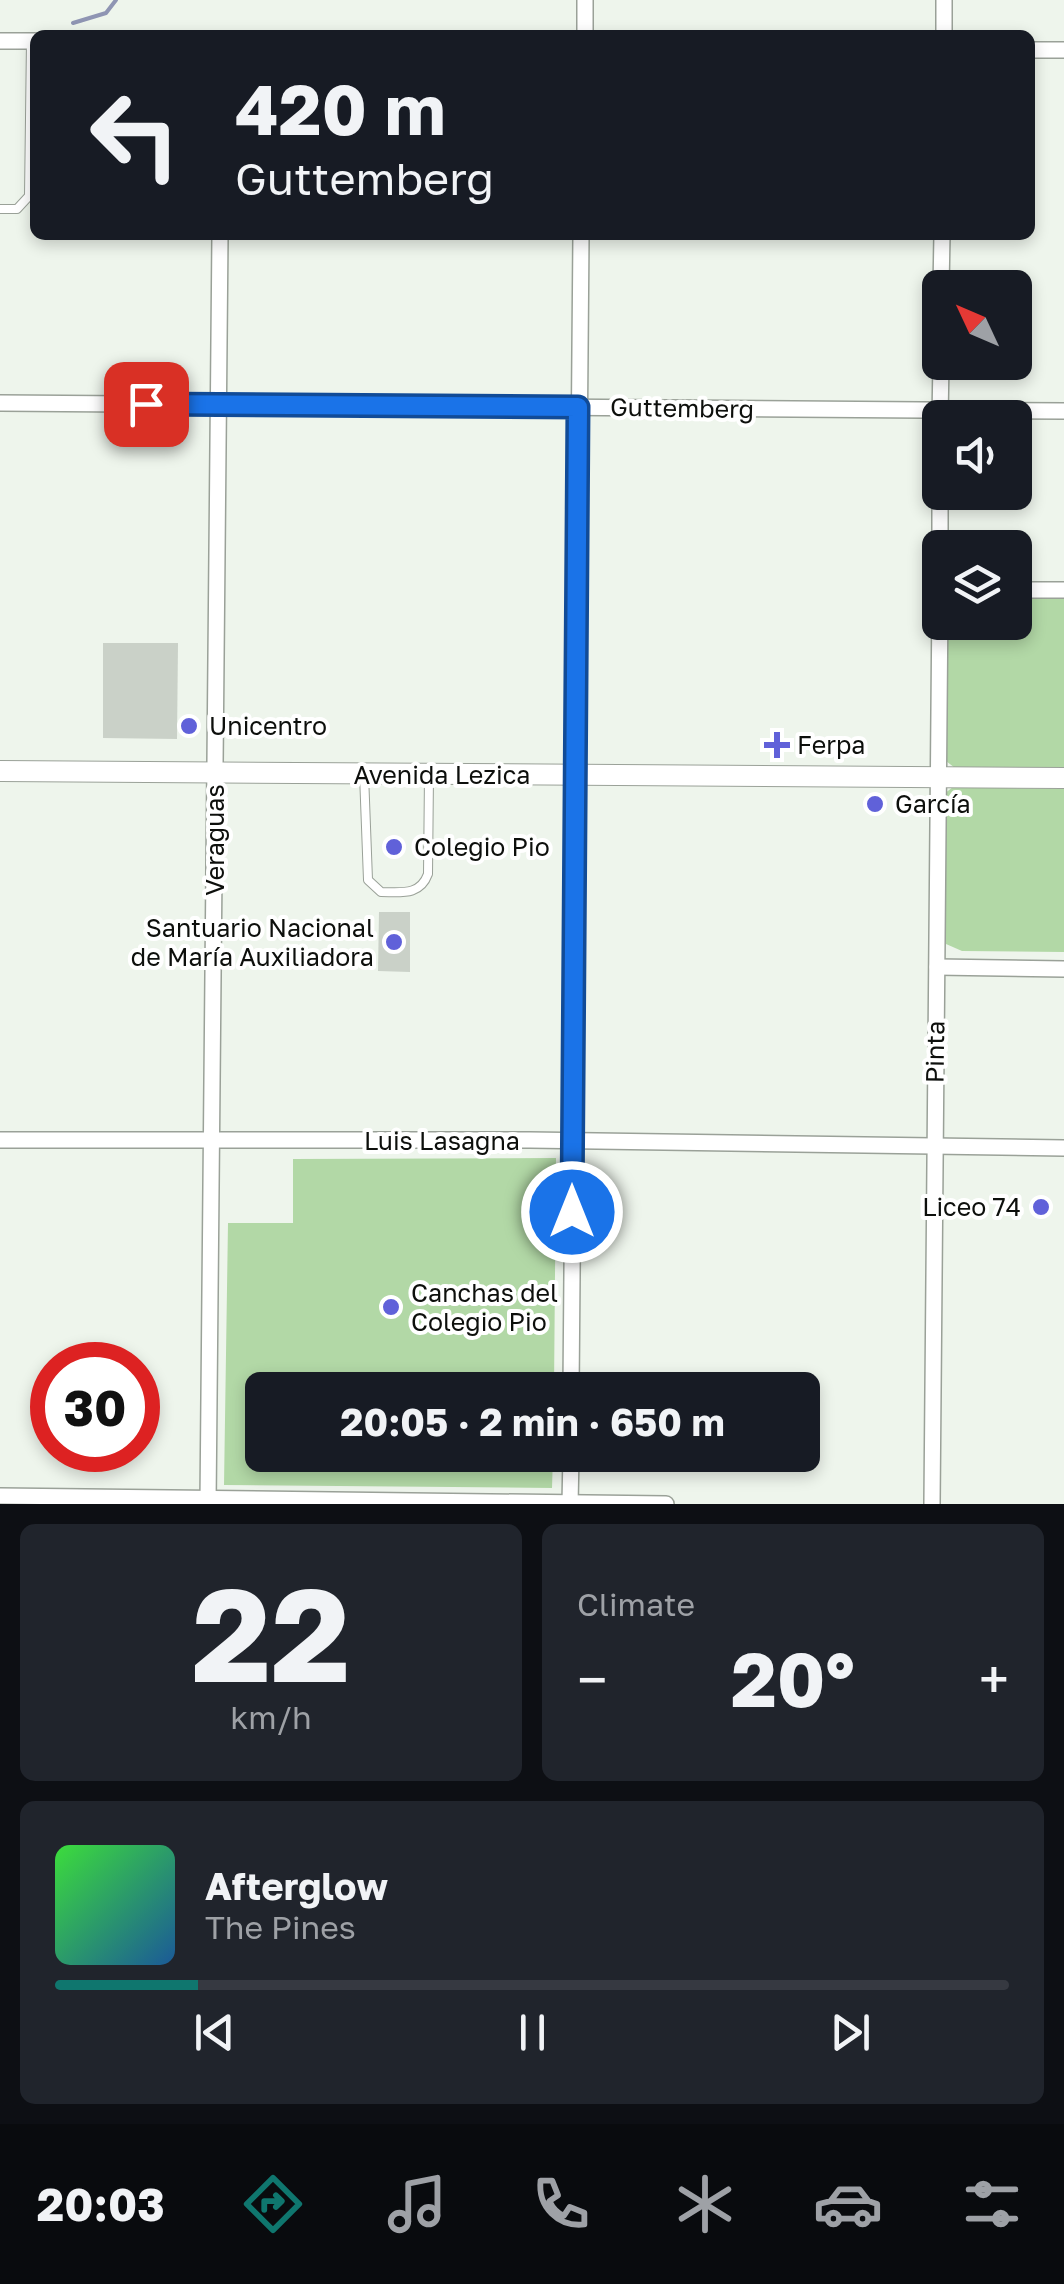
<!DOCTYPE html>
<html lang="en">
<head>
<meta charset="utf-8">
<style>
  body { margin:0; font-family:"Golos Text",sans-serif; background:#20242c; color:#f1f3f6; height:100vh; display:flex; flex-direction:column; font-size:38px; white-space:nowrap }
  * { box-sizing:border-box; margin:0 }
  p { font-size:32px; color:#9ea1a6 }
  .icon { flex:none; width:55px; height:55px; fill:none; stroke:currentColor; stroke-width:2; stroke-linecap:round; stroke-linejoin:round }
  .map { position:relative; height:1504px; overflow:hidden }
  .side { display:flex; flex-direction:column; gap:20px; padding:20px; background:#0d0f14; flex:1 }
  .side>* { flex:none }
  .banner { position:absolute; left:30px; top:30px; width:1005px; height:210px; border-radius:15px; box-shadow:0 5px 15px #0003; background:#171b24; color:#f1f3f6; overflow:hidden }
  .needle { width:65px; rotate:314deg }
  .buttons { position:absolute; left:922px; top:270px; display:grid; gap:20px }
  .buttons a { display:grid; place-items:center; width:110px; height:110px; border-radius:15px; background:#171b24; box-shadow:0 5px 15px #0003; font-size:50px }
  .speed { position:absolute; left:30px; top:1342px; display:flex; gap:20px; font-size:50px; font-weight:700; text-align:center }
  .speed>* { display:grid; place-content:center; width:130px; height:130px; border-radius:50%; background:#171b24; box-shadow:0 5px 15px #0003; line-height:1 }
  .speed .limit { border:15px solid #d22; background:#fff; color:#111 }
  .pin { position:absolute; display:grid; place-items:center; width:85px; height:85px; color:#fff; margin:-42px; border-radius:20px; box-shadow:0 5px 15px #0006 }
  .me { position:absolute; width:110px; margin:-55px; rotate:0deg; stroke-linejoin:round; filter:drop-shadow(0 0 8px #0008) }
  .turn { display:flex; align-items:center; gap:35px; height:210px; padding:0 40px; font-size:45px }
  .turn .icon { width:130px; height:130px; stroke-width:2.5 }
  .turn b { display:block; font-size:70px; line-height:85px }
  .big { font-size:75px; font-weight:700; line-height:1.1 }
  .side .card { flex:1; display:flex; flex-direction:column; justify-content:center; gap:15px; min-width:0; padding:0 35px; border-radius:15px; background:#20242c }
  .side .dial { align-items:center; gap:0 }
  .dial b { font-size:130px; line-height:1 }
  .song { display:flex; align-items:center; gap:30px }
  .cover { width:120px; height:120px; border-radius:15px; background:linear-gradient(135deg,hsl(120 70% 55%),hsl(210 70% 35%)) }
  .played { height:10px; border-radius:5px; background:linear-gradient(90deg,#0f766e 15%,#363941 15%) }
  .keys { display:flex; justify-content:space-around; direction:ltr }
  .heat { display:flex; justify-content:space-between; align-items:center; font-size:55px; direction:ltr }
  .side .tiles { flex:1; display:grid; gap:20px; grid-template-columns:1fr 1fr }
  .card:last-child { grid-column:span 2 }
  .trip { position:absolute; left:245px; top:1372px; width:575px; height:100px; border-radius:15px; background:#171b24; box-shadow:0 5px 15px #0003; font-weight:700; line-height:100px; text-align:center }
  .tabs { display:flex; height:160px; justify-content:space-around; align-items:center; background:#090b0e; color:#9ea1a6 }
  .tabs .icon { width:70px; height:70px }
  .tabs .on { color:#0f766e }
  .tabs b { font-size:45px; color:#f1f3f6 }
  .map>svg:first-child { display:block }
  .green { fill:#b2d8a6 }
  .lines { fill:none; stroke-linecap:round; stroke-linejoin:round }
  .stream { stroke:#8f95b3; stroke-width:4 }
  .building { fill:#cad1c8 }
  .lane-casing { stroke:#9aa198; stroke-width:10 }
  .street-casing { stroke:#9aa198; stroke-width:18 }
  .secondary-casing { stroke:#9aa198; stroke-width:22 }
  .lane { stroke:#fff; stroke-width:8 }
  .street { stroke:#fff; stroke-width:15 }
  .secondary { stroke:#fff; stroke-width:20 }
  .route-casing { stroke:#114b97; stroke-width:25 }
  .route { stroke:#1a73e8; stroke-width:18 }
  .poi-dot { fill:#6061d9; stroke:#fff; stroke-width:4 }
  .labels { text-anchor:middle; stroke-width:8; stroke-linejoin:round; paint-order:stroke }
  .street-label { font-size:25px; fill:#0d0f0c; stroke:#fff }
  .poi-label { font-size:25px; fill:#0d0f0c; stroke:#fff; text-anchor:start }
</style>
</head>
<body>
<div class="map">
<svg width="1064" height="1504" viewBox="0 0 1064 1504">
  <rect width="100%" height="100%" fill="#eef5ec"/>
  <g class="green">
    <polygon points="1015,595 1064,595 1064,769 955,768 946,761 945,623 1015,622"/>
    <polygon points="953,787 1064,789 1064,952 962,951 946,944 944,794"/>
    <polygon points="556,1158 554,1390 262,1390 262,1455 553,1455 552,1488 224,1485 228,1223 293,1223 293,1159"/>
  </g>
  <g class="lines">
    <polyline class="stream" points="73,23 106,13 116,0"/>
  </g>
  <g class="building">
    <polygon points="103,643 178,643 177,739 103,738"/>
    <polygon points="379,912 410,912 410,972 378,971"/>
  </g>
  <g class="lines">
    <g class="lane-casing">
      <g id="lane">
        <polyline points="0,209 17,209 29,196 31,41"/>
        <path d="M364,774l4,106 13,12c20,0 39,4 47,-18l1,-99"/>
      </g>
    </g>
    <g class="street-casing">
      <g id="street">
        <polyline points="585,35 585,0"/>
        <polyline points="944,35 944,0"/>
        <polyline points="0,41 35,41"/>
        <polyline points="1030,50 1064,50"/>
        <polyline points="941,288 942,235"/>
        <polyline points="0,403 1064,411"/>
        <polyline points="940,418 941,362"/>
        <polyline points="940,548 940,492"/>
        <polyline points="1015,590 1064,590"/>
        <polyline points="937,967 1064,969"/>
        <polyline points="0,1140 530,1140 1064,1148"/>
        <polyline points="571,1390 581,235"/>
        <polyline points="0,1496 666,1504"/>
        <polyline points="208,1504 220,235"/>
        <polyline points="570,1504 571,1455"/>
        <polyline points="932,1504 940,599"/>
      </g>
    </g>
    <g class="secondary-casing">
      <polyline id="secondary" points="0,771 1064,778"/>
    </g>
    <use href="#lane" class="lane"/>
    <use href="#street" class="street"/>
    <use href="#secondary" class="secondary"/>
  </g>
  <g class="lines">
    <g class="route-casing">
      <polyline id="route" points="146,404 578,407 572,1212"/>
    </g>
    <use href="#route" class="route"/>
  </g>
  <g class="poi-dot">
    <circle cx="189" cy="726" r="10"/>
    <path d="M772 730h10v10h10v10h-10v10h-10v-10h-10v-10h10z"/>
    <circle cx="875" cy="804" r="10"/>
    <circle cx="394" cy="847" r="10"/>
    <circle cx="394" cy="942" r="10"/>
    <circle cx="1041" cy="1207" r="10"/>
    <circle cx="391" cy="1307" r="10"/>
  </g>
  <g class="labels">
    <g class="street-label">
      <text transform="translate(682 408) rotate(1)" y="9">Guttemberg</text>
      <text x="442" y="784">Avenida Lezica</text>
      <text transform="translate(215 840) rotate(-90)" y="9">Veraguas</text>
      <text transform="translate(935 1052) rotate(-89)" y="9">Pinta</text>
      <text x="442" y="1150">Luis Lasagna</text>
    </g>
    <g class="poi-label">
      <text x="209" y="735">Unicentro</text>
      <text x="797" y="754">Ferpa</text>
      <text x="895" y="813">García</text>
      <text x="414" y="856">Colegio Pio</text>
      <text x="374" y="937" text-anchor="end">Santuario Nacional<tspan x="374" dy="29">de María Auxiliadora</tspan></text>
      <text x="1021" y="1216" text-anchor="end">Liceo 74</text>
      <text x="411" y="1302">Canchas del<tspan x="411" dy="29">Colegio Pio</tspan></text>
    </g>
  </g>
</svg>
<div class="buttons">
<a><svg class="needle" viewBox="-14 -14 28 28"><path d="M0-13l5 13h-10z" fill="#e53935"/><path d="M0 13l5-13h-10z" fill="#9ea1a6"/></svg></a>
<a><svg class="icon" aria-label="sound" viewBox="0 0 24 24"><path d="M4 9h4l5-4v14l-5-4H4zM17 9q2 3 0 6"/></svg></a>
<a><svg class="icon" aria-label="layers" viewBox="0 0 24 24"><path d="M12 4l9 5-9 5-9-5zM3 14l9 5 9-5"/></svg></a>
</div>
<div class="speed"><div class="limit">30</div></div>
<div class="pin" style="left:146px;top:404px;background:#d93025"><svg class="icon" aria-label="arrive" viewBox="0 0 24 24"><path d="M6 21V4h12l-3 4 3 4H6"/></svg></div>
<svg class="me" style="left:572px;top:1212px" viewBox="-20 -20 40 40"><circle r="17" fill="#1a73e8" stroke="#fff" stroke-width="3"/><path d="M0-11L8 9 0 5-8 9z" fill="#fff"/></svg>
<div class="trip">20:05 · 2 min · 650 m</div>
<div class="banner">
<div class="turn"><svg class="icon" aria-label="left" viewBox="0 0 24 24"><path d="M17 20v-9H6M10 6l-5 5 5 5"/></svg><div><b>420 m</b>Guttemberg</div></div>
</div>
</div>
<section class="side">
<div class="tiles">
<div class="card dial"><b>22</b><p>km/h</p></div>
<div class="card"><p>Climate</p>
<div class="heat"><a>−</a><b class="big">20°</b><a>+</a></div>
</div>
<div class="card">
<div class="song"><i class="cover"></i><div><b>Afterglow</b><p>The Pines</p></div></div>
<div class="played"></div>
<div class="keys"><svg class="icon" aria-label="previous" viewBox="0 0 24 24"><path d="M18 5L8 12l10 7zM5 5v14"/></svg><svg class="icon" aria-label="pause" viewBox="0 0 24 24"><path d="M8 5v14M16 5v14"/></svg><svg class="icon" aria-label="next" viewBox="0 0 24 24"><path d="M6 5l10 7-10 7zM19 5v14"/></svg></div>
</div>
</div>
</section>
<nav class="tabs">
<b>20:03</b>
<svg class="icon on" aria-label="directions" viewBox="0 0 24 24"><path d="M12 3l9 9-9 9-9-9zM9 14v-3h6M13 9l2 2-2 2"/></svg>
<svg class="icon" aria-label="music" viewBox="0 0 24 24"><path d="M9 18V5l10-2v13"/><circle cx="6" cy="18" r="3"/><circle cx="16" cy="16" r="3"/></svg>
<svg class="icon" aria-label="phone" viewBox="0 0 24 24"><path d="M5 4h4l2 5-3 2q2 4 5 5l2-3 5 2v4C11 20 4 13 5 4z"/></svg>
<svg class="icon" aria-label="climate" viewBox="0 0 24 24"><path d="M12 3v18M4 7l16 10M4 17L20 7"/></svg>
<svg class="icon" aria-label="car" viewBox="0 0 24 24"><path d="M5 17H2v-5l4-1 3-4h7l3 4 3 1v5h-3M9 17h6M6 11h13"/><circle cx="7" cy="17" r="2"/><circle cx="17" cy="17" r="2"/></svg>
<svg class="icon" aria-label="filters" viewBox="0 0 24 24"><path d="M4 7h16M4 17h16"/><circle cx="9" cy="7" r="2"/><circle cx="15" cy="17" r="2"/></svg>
</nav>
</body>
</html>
